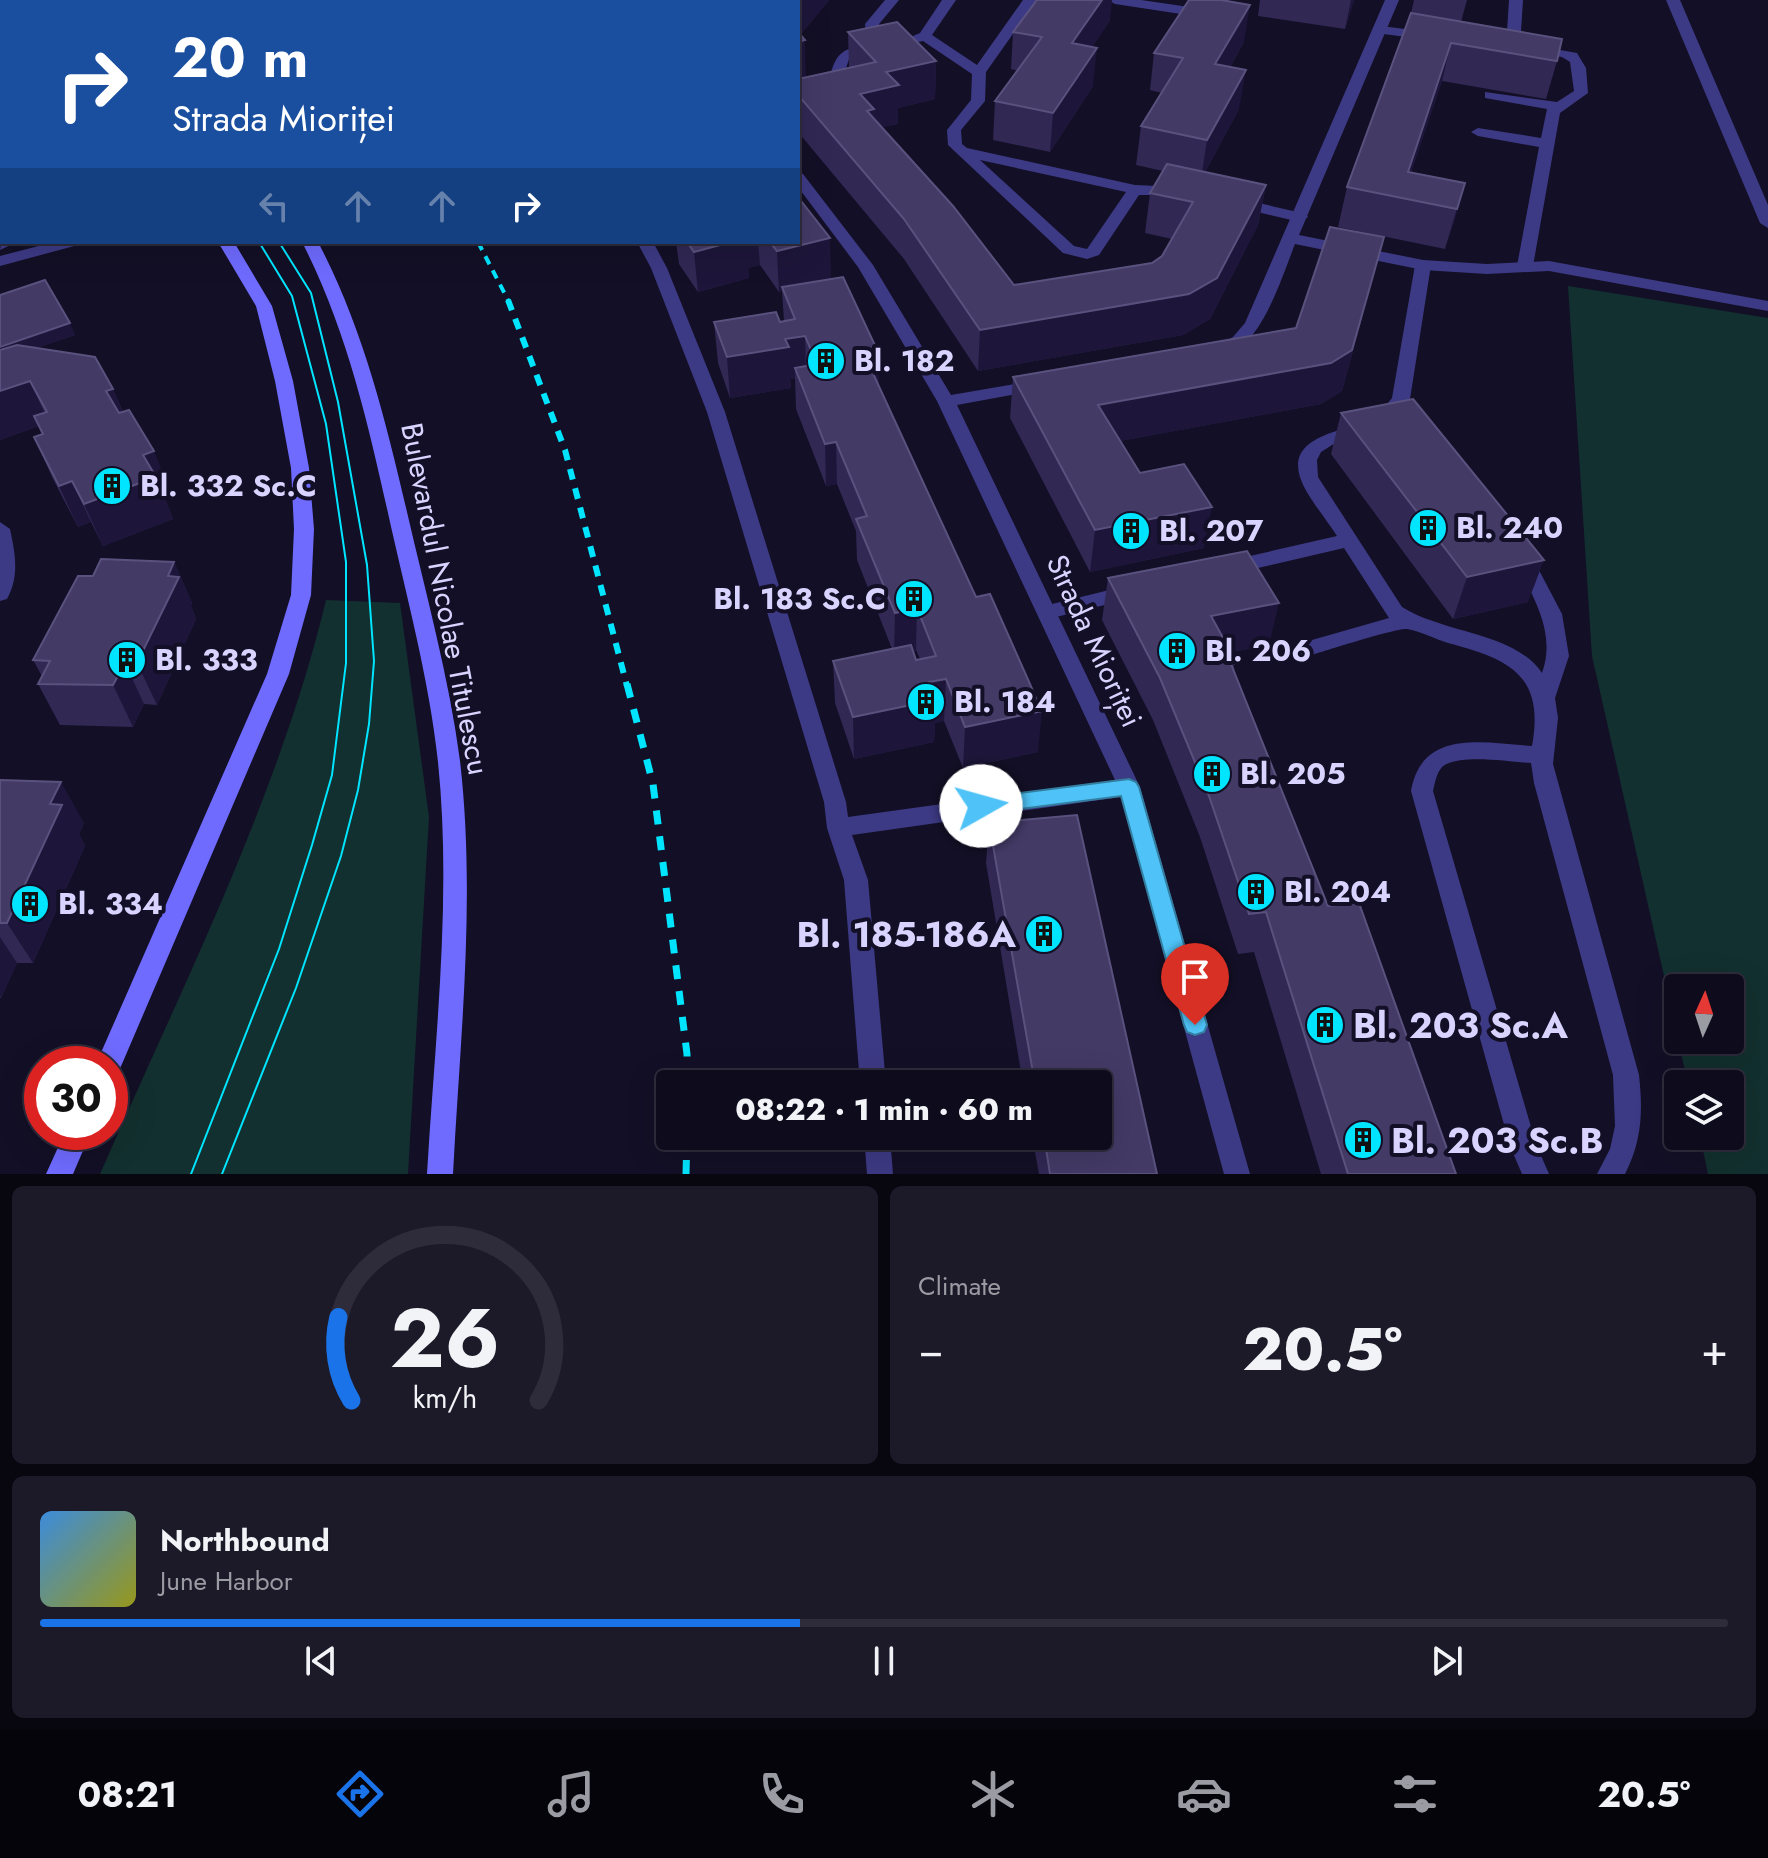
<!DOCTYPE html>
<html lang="en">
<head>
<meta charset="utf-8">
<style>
  body { margin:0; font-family:Jost,sans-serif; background:#1c1929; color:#f1f3f6; height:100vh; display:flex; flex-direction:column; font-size:30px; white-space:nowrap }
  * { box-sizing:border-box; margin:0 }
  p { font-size:26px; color:#9b9ba3 }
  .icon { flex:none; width:44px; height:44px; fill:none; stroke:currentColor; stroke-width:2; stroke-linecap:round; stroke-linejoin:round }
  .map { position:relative; height:1174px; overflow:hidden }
  .side { display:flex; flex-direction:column; gap:12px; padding:12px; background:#08060f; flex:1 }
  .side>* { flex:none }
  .top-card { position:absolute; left:0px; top:0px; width:800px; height:244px; box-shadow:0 8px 32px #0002,0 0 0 2px #2e2b3b; background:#1a4fa0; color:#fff; overflow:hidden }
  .needle { width:52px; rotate:3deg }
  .fabs { position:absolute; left:1664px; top:974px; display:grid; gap:16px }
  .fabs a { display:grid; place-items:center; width:80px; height:80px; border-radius:8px; background:#0e0b1c; box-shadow:0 8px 32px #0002,0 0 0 2px #2e2b3b; font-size:40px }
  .speed { position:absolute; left:24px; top:1046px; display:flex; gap:16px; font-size:40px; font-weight:700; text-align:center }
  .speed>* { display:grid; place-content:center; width:104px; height:104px; border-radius:50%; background:#0e0b1c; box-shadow:0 8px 32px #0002,0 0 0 2px #2e2b3b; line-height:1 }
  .speed .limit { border:12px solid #d22; background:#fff; color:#111 }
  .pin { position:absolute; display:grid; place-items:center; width:68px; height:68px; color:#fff; margin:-82px -34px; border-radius:50% 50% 50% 0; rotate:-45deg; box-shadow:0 0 8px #0007 }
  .pin .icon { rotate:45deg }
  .me { position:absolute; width:88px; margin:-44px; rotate:83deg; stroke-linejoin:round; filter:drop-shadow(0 0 6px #0008) }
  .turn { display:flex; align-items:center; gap:28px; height:168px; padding:0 40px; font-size:36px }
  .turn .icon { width:104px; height:104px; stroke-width:2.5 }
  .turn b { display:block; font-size:56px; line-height:68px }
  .lanes { display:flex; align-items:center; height:76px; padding:0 40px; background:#0003; justify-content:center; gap:40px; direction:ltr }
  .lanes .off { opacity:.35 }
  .big { font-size:60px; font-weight:800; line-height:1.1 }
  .side .tile { flex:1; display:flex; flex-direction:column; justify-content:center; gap:12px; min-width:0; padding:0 28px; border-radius:12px; background:#1c1929 }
  .side .dial { align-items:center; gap:0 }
  .dial svg { height:208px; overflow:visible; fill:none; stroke:#2e2b3b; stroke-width:7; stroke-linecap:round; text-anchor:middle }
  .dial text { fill:#f1f3f6; stroke:none }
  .song { display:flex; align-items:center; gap:24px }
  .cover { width:96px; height:96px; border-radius:12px; background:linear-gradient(135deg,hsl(210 70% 55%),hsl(60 70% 35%)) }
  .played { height:8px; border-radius:4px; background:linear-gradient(90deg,#1a73e8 45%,#2e2b3b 45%) }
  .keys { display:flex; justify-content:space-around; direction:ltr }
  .heat { display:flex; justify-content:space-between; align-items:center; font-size:44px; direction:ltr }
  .side .tiles { flex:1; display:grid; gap:12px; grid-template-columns:1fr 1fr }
  .tile:last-child { grid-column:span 2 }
  .trip { position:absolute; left:656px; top:1070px; width:456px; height:80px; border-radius:8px; background:#0e0b1c; box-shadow:0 8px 32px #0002,0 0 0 2px #2e2b3b; font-weight:800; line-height:80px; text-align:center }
  .dock { display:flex; height:128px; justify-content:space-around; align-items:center; background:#06040b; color:#9b9ba3 }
  .dock .icon { width:56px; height:56px }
  .dock .on { color:#1a73e8 }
  .dock b { font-size:36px; color:#f1f3f6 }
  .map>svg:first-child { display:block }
  .green { fill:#12302f }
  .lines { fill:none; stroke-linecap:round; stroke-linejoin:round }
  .service { fill:#3d3a85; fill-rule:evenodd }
  .minor { fill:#3d3a85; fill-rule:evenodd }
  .secondary { fill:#6f6bff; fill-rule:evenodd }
  .tram { stroke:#00e5ff; stroke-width:2 }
  .rail-far2 { stroke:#00e5ff; stroke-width:4; stroke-dasharray:9 7; stroke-linecap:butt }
  .rail-far1 { stroke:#00e5ff; stroke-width:6; stroke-dasharray:11 9; stroke-linecap:butt }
  .rail { stroke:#00e5ff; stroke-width:7; stroke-dasharray:14 12; stroke-linecap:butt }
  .wall { fill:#312854; fill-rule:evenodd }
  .shaded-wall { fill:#1d163a }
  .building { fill:#433a66; stroke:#5a527e; stroke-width:2 }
  .route { fill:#4fc3f7; stroke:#337fa1; stroke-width:2 }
  .labels { text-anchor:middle; stroke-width:8; stroke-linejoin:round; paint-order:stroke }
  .poi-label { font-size:30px; font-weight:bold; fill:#d9d4ff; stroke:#130f26; text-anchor:start }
  .street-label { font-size:30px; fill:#d9d4ff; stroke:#130f26 }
  .near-poi-label { font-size:36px; font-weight:bold; fill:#d9d4ff; stroke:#130f26; text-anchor:start }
</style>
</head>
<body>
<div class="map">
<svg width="1768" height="1174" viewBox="0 0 1768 1174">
  <rect width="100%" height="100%" fill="#130f26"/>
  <g class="green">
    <polygon points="1568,286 1768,318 1768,1174 1708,1174 1700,1136 1730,1136 1730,1084 1688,1084 1678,1040 1730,1040 1730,988 1678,988 1678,1038 1592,656"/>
    <path d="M326,600l74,3 29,214 -21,357h-308c81,-185 179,-378 226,-574z"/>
  </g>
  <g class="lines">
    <g class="service">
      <path d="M885,0h14l-20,24 1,11 8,10 -2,3 -37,11 -10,31 -41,11v-8l30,-9c8,-32 11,-34 43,-41l-5,-7 -1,-12z"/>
      <path d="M942,0h14l-24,35 45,30 46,-65h14l-51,72 -1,29 -24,29 1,14 5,4 168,37 44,2 5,2v6h-45l-40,60 -12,4 -24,-6 -115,-108 -1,-15 24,-30 1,-26 -49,-33 -10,2 -7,-4 14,-6zM980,160l146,32 -39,57 -13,-3z"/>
      <polygon points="1108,0 1141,0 1210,10 1215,0 1229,0 1219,18 1214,19 1115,4"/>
      <polygon points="1509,0 1523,0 1520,47 1513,51 1506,47"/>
      <polygon points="1381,26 1429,32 1436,36 1429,40 1376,33 1376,27"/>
      <polygon points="1532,45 1577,53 1586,68 1588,93 1560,113 1533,266 1525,271 1517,266 1539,147 1478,136 1471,132 1478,128 1541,138 1547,109 1485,98 1485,92 1557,102 1574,91 1570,62 1562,57 1527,52 1527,46"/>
      <polygon points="1237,198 1306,214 1308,217 1300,222 1232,206 1229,203"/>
      <path d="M1423,260l8,5 -21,134 -14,19 -16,10 -48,17 -11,7 -4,8 1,17 84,130c43,27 112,25 140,66 15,-41 -10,-79 -29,-115l10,-7 7,2 32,61 7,42 -14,42 3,20 -5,46 86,311c4,36 3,66 -14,99h-28l13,-25 5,-23 -2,-51 -79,-292 -3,-20c-20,-1 -73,-10 -89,4 -6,7 -7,16 -9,24l103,353 13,30h-27l-12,-28 -99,-355c11,-63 73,-48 121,-45 13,-71 -23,-87 -84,-103 -13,-4 -28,-12 -41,-14 -12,-1 -85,23 -102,28l-7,-3 -3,-5 3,-5 91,-26 -45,-70 -116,27 -10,-7 10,-7 109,-25c-10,-16 -32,-42 -37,-59 -13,-42 45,-45 69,-58 10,-5 16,-12 23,-21l23,-133z"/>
      <path d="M0,522l10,7c5,24 10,47 -3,70l-7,2z"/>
      <polygon points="1130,585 1137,587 1140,592 1137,597 1048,619 1041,617 1038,612 1041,607 1048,605"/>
    </g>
    <g class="minor">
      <polygon points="427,0 441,0 443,2 429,2"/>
      <polygon points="736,0 750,0 734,2"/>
      <path d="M1385,0h14l-100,235 124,25 64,4 62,-3 219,40v10l-219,-40 -62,3 -64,-4 -128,-26c-12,29 -38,120 -81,110l-3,-4 22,-13 12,-14z"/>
      <polygon points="1666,0 1680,0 1768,205 1768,228 1760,223"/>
      <polygon points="798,172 803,174 873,265 951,395 1039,380 1048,385 1039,390 957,405 1140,787 1250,1174 1224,1174 1121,797 852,835 868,880 886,1084 860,1084 844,880 827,828 824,802 707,412 651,268 637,242 653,242 667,268 725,412 846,802 848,817 1115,780 937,401 858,267 798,187"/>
      <polygon points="2,239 2,242 17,242 0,250"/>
      <polygon points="54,242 80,242 78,245 0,266 0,256"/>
      <polygon points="864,1136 890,1136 893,1174 867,1174"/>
    </g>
    <g class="secondary">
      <polygon points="37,0 51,0 53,2 39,2"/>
      <polygon points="117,0 131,0 133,2 119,2"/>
      <polygon points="218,242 234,242 272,306 293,381 309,468 314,529 311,595 289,674 122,1064 118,1072 110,1075 110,1064 96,1064 267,674 291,595 294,529 291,468 275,381 256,306"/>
      <path d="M302,242h16c45,86 67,176 89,270 19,83 42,165 53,249 16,137 0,277 -7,413h-26c8,-136 25,-276 11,-412 -9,-84 -32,-167 -50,-249 -21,-94 -42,-185 -86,-271z"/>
      <polygon points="65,1132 91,1132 73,1174 46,1174"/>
    </g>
    <g class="tram">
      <polyline points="191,1174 279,949 312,845 332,775 346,663 346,562 326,424 292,296 259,242"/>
      <polyline points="222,1174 296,988 341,856 358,790 369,724 374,661 367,565 338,402 311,293 279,242"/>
    </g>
    <polyline class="rail-far2" points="478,242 509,302"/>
    <polyline class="rail-far1" points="508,300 565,450 627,686"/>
    <g class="rail">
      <polyline points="627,684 653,784 687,1054 687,1084"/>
      <polyline points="686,1174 687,1136"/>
    </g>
  </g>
  <g class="wall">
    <polygon points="506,0 623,0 623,2 509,2"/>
    <polygon points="745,0 829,0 800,35 806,77 849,68 848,32 936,61 935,99 898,108 898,124 882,127 1014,285 1152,263 1162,256 1172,239 1145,233 1150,193 1163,171 1136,165 1141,126 1162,93 1150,90 1154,53 1244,42 1230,67 1239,109 1205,172 1266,185 1258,225 1210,319 1183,335 978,371 904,259 798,132 798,2"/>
    <polygon points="1260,0 1354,0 1345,29 1258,16"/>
    <polygon points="1414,0 1467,0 1461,22 1557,61 1546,99 1442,81 1411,172 1465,183 1445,249 1338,227 1347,187 1411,13"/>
    <polygon points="1110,20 1092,47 1093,86 1050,152 993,140 995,101 1018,71 1011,69 1013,32"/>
    <polygon points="1384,237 1342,391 1321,404 1120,441 1140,473 1204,548 1090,572 1010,418 1013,377 1296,328"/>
    <path d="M676,242h122l33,36 -16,4 64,72v32l159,366 -75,16 -19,-47 -9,2 -1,19 -80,17 -19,-56 -2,-42 59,-12 -35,-89 -1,-29 -19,-47 -11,2 -30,-77 -1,-30h-5l1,9 -61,10 -12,-35 -4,-41 70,-1 -2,-30 -3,1 -19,-27 -12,3 1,10 -51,14 -19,-28zM916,650l4,9 -4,1 -3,-9z"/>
    <polygon points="0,295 75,335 36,348 113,389 123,412 171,493 164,496 173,519 103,546 91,522 78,527 53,479 34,437 42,434 39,426 0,440"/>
    <polygon points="1341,413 1528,602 1453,619 1331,454"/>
    <polygon points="174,562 192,603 191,606 196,619 157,705 144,704 133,727 60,725 38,684 42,676 33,660 93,576"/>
    <polygon points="1108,578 1269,645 1231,652 1235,672 1328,906 1456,1174 1321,1174 1254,952 1238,954 1200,837 1153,720 1102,620"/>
    <polygon points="0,780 84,823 79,834 85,846 33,963 17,963 1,998 0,998"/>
    <polygon points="989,823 1157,1174 1039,1174 1032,1136 1098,1136 1098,1084 1023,1084 986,863"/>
  </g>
  <g class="shaded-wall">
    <polygon points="547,0 623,0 623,2 548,2"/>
    <polygon points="797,0 829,0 798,37 798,2 795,2"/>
    <polygon points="1102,0 1112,0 1110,20 1069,81 1072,43"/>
    <polygon points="1351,0 1354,0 1345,29"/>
    <polygon points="1250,5 1244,42 1209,103 1215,64"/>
    <polygon points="805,40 806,78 798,80 798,42"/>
    <polygon points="1451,43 1442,81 1402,198 1408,172"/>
    <polygon points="1097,48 1093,86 1050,152 1053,113"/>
    <polygon points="936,61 935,99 898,108 898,124 874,129 860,94 886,72"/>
    <polygon points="0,65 2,70 2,105 0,106"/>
    <polygon points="1246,70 1239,109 1201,179 1207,140"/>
    <polygon points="2,139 2,195 0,196 0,141"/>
    <polygon points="1465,183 1454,223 1445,249 1457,209"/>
    <polygon points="1266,185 1258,225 1210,319 1183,335 978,371 980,330 1189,294"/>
    <polygon points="1384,237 1342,391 1321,404 1093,446 1098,405 1331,363"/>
    <polygon points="830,238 831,278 783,291 782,287 782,291 779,292 777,251"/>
    <polygon points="731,242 758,242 760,265 748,268 749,278 698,292 694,252"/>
    <polygon points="70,323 75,335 0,360 0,347"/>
    <polygon points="805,336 806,377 795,368 795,379 790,379 791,388 730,398 727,357 785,339"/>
    <polygon points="879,354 879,396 865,356"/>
    <polygon points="30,381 49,423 34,416 39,426 0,440 0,391"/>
    <polygon points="113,389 130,430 106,391"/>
    <polygon points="836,442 837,484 826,486 825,444"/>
    <polygon points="154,451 171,493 164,496 173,519 103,546 84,504 143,455"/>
    <polygon points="72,481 91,522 78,527 59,486"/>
    <polygon points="1212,507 1204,548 1090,572 1095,530"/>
    <polygon points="1544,560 1528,602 1453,619 1467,577"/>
    <polygon points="174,562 192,603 191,606 196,619 157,705 137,663 168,576"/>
    <polygon points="1279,603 1269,645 1202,658 1211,616"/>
    <polygon points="917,608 916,650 894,655 895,613"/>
    <polygon points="125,663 144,704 133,727 113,685"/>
    <polygon points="946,679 944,721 935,723 934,742 854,759 853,717 929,682"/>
    <polygon points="1042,711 1038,752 963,768 965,727"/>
    <polygon points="61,782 84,823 79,834 85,846 33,963 7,923 50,804"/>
    <polygon points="0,937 17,963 1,998 0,996"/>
  </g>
  <g class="building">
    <polygon points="745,0 797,0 795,2 743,2"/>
    <polygon points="1037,0 1102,0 1072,43 1097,48 1053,113 995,101 1042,37 1013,32"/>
    <polygon points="1189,0 1221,0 1250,5 1215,64 1246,70 1207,140 1141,126 1183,58 1154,53"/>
    <polygon points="1411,13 1562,39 1557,61 1451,43 1408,172 1465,183 1457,209 1347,187"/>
    <polygon points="897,22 936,61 886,72 899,85 860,94 874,109 867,111 953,206 1014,285 1152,263 1162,256 1193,202 1150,193 1167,164 1266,185 1217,278 1189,294 980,330 904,219 798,95 798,79 876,62 848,32"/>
    <polygon points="798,32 805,40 798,42"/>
    <polygon points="2,98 2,139 0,141 0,99"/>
    <polygon points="798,197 830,238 777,251 770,242 798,242"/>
    <polygon points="1330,227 1384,237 1352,350 1331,363 1098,405 1140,473 1184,464 1212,507 1095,530 1013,377 1296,328"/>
    <polygon points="687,242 731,242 694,252"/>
    <polygon points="843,277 879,354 865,356 976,597 990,594 1042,711 965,727 946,679 929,682 935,700 853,717 833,661 911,645 916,660 936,656 917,608 895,613 856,519 867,516 836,442 825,444 795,368 817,364 805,336 785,339 789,347 727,357 714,322 776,312 780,322 795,319 782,287"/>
    <polygon points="45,280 70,323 0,347 0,295"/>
    <polygon points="17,345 95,357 113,389 106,391 119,413 129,410 154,451 143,455 156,477 84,504 72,481 59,486 34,437 43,434 34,416 47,412 30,381 0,391 0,350"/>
    <polygon points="1413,399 1544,560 1467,577 1341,413"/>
    <polygon points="1247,551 1279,603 1211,616 1237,663 1231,664 1328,906 1359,903 1456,1174 1348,1174 1266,912 1249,914 1209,796 1160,678 1108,578"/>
    <polygon points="101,559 174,562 168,576 179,577 137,663 125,663 113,685 38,684 50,661 33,660 78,576 93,576"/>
    <polygon points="0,780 61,782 50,804 62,805 7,923 0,923"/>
    <polygon points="1077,815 1157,1174 1050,1174 1044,1136 1098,1136 1098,1084 1035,1084 989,823"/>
  </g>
  <polygon class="route" points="1129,779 1136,782 1139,787 1207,1025 1204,1032 1195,1035 1187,1032 1184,1025 1121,796 981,814 974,812 971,806 974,800 981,798"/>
  <defs>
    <g id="building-disc" transform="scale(2)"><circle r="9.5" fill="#00e5ff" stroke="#130f26"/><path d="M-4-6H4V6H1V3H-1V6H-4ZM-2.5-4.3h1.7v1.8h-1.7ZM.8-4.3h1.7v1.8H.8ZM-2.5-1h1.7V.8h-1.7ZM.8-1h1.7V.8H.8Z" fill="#111"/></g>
  </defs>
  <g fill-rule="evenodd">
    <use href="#building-disc" x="826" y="361"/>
    <use href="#building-disc" x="112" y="486"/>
    <use href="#building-disc" x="1428" y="528"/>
    <use href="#building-disc" x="1131" y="531"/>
    <use href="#building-disc" x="914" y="599"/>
    <use href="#building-disc" x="1177" y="651"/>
    <use href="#building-disc" x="127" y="660"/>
    <use href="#building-disc" x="926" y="702"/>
    <use href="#building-disc" x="1212" y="774"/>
    <use href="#building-disc" x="1256" y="892"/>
    <use href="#building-disc" x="30" y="904"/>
    <use href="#building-disc" x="1044" y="934"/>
    <use href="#building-disc" x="1325" y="1025"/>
    <use href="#building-disc" x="1363" y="1140"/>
  </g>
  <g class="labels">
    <g class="poi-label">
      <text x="854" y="371">Bl. 182</text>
      <text x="140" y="496">Bl. 332 Sc.C</text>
      <text x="1456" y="538">Bl. 240</text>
      <text x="1159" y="541">Bl. 207</text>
      <text x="886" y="609" text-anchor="end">Bl. 183 Sc.C</text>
      <text x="1205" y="661">Bl. 206</text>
      <text x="155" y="670">Bl. 333</text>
      <text x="954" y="712">Bl. 184</text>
      <text x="1240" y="784">Bl. 205</text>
      <text x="1284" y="902">Bl. 204</text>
      <text x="58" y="914">Bl. 334</text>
    </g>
    <g class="street-label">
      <text transform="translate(445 599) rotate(79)" y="10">Bulevardul Nicolae Titulescu</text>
      <text transform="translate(1094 641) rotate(65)" y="10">Strada Mioriței</text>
    </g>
    <g class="near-poi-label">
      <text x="1016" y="947" text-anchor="end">Bl. 185-186A</text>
      <text x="1353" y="1038">Bl. 203 Sc.A</text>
      <text x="1391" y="1153">Bl. 203 Sc.B</text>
    </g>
  </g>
</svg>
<div class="fabs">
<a><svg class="needle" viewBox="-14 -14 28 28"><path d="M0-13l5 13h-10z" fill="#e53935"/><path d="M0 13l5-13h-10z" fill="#9b9ba3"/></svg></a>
<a><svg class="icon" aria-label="layers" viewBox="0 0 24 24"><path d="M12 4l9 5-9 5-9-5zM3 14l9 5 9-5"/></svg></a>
</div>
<div class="speed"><div class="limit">30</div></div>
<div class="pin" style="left:1195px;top:1025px;background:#d93025"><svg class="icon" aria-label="arrive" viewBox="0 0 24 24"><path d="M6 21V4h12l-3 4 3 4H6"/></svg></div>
<svg class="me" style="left:981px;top:806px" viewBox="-20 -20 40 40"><circle r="19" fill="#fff"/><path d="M0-13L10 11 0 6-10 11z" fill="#4fc3f7"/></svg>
<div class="trip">08:22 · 1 min · 60 m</div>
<div class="top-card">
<div class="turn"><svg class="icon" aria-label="right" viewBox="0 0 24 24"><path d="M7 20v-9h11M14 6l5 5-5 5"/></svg><div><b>20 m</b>Strada Mioriței</div></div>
<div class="lanes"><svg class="icon off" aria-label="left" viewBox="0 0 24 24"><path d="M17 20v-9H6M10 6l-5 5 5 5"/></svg><svg class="icon off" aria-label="ahead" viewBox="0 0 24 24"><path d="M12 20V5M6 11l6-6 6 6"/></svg><svg class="icon off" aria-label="ahead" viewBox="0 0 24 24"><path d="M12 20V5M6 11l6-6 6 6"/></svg><svg class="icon" aria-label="right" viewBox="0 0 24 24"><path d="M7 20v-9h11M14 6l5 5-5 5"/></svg></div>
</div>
</div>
<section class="side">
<div class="tiles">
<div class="tile dial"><svg viewBox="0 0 100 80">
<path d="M14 69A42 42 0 1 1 86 69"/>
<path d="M14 69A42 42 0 0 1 9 37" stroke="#1a73e8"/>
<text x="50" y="56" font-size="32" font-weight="700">26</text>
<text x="50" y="72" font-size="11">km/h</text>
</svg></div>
<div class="tile"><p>Climate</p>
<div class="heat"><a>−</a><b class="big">20.5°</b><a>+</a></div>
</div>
<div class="tile">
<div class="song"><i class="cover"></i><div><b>Northbound</b><p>June Harbor</p></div></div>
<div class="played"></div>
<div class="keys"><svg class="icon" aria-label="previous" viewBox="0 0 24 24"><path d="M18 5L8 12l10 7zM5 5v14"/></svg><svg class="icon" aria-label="pause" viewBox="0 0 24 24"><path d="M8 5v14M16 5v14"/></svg><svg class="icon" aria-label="next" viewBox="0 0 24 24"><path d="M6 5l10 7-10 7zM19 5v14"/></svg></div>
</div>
</div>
</section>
<nav class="dock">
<b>08:21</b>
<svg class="icon on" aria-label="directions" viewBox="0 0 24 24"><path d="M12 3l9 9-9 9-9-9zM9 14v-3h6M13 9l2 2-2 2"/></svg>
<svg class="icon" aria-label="music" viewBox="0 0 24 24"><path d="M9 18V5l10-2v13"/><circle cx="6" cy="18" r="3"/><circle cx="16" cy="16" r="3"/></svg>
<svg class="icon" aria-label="phone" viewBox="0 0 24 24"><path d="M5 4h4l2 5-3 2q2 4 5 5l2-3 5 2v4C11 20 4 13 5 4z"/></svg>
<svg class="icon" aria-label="climate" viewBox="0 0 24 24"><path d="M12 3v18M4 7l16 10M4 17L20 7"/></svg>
<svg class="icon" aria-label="car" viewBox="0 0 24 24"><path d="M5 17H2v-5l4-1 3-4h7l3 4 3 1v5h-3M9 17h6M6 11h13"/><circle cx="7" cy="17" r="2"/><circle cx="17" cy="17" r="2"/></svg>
<svg class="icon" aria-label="filters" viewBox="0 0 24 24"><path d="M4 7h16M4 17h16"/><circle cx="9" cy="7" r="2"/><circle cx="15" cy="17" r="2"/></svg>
<b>20.5°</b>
</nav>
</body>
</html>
